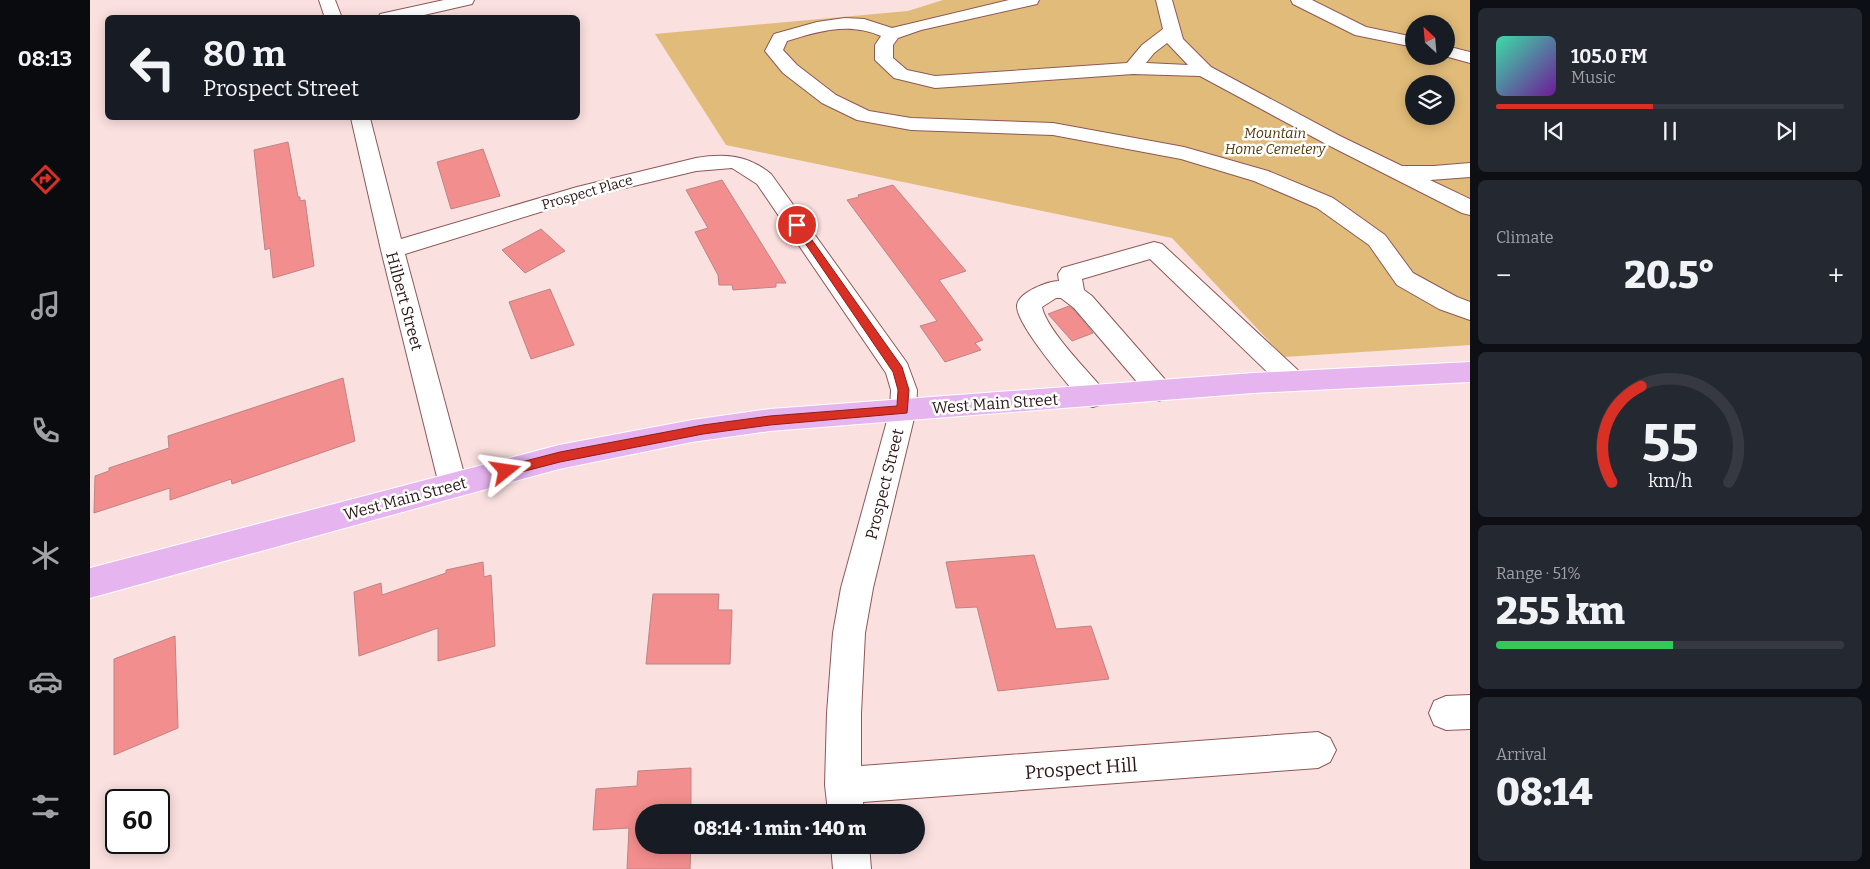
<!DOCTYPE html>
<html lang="en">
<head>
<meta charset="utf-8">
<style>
  body { margin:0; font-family:Bitter,serif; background:#242831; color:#f1f3f6; height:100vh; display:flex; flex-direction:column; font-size:19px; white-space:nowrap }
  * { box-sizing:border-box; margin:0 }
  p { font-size:16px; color:#9ea1a6 }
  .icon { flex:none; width:28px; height:28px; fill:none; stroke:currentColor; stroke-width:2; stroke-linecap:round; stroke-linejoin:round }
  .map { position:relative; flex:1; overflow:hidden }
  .drawer { display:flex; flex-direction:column; gap:8px; padding:8px; background:#0d0f14; width:400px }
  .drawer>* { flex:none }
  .top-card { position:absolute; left:15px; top:15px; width:475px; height:105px; border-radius:8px; box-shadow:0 2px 12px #0003; background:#171b24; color:#f1f3f6; overflow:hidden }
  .needle { width:32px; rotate:334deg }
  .controls { position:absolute; left:1315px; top:15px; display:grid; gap:10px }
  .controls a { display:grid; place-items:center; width:50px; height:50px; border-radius:50%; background:#171b24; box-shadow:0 2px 12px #0003; font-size:25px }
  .speed { position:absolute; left:15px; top:789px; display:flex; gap:10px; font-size:25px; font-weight:700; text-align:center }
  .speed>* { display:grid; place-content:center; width:65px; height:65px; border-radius:50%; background:#171b24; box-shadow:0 2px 12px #0003; line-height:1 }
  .speed .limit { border:2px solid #111; border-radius:8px; background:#fff; color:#111 }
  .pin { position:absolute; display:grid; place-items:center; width:42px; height:42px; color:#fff; margin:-21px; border:2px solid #fff; border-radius:50%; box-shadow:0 1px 5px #0007 }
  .me { position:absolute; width:55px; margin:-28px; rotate:75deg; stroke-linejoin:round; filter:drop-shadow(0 0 4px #0008) }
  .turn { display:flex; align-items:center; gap:18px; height:105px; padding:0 15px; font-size:22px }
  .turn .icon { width:65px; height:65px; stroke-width:2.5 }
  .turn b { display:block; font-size:35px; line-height:42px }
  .big { font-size:38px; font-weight:800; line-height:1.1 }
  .drawer .tile { flex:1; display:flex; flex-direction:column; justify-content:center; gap:8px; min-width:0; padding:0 18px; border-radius:8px; background:#242831 }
  .drawer .dial { align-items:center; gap:0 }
  .dial svg { height:130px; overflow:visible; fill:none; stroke:#363941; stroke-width:7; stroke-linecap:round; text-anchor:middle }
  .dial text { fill:#f1f3f6; stroke:none }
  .song { display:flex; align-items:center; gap:15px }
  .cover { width:60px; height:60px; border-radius:8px; background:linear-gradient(135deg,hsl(160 70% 55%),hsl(280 70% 35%)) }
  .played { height:5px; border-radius:2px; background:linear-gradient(90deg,#d93025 45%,#363941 45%) }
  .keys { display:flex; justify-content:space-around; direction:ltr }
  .heat { display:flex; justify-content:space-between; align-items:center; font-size:28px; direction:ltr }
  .charge { height:8px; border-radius:4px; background:linear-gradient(90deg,#34c759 51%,#363941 0) }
  .trip { position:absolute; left:545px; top:804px; width:290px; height:50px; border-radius:25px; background:#171b24; box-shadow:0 2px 12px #0003; font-weight:800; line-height:50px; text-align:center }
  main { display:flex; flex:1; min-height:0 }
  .menu { display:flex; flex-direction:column; width:90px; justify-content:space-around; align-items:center; background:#090b0e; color:#9ea1a6 }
  .menu .icon { width:35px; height:35px }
  .menu .current { color:#d93025 }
  .menu b { font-size:22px; color:#f1f3f6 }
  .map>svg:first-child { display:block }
  .green { fill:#e1bb79; fill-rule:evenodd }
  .building { fill:#f28e8d; stroke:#be8483 }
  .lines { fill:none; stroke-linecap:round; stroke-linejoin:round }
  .minor-casing { stroke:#8e5857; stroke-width:2 }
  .major-casing { stroke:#fff; stroke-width:2 }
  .minor { fill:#fff; fill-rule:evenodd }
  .major { fill:#e6b5f0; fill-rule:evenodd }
  .route { fill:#d93025; stroke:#8d1f18 }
  .labels { text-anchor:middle; stroke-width:5; stroke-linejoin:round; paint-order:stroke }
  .far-park-label { font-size:14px; font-style:italic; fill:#533a05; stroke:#fff }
  .far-street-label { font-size:14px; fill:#2d1717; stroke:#fff }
  .street-label { font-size:16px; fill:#2d1717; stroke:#fff }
  .near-street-label { font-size:19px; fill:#2d1717; stroke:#fff }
</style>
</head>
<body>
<main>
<nav class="menu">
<b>08:13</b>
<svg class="icon current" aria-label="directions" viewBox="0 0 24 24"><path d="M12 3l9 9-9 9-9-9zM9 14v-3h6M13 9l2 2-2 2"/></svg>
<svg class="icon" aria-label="music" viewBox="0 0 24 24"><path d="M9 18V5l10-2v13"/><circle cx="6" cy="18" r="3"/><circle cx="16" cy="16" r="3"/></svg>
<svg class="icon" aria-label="phone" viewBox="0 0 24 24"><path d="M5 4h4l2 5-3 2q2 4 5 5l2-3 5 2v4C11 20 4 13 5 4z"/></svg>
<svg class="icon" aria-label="climate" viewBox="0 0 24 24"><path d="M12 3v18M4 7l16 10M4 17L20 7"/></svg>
<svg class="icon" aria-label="car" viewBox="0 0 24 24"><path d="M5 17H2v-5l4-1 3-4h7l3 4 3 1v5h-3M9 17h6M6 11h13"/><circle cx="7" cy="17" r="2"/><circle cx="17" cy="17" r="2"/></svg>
<svg class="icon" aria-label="filters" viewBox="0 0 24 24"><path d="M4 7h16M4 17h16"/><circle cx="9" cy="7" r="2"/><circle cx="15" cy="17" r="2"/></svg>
</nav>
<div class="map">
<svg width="1380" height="869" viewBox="0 0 1380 869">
  <rect width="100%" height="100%" fill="#fae0df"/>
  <path class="green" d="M853,0h527v345l-186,12 -112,-119 -446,-93 -71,-111 253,-23zM1324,24h32v32h-32zM1324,84h32v32h-32z"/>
  <g class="building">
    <polygon points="198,142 208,197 210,197 210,201 215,200 224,266 183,278 180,248 175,250 164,150"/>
    <polygon points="393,149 410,196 361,209 347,162"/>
    <polygon points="632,180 696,283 686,283 686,287 643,290 642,285 629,285 628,275 605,232 618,228 596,190"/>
    <polygon points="803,185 876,271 849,280 893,340 885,343 891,350 855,362 830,326 847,321 757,200 769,197 768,195"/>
    <polygon points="451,229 475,251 435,273 412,250"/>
    <polygon points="460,289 484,345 441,359 419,302"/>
    <polygon points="979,306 983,309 1003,333 982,341 958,314"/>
    <polygon points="253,378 265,441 142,484 141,479 80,500 80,488 4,513 5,476 19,471 19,468 79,448 78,436"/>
    <polygon points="944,555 966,629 1001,626 1019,679 908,691 887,607 866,608 856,562"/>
    <polygon points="393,562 394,577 401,575 405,646 348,661 348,628 269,656 264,592 291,583 292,595 356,573 356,570"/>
    <polygon points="563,594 629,594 628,610 642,610 640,664 556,664"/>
    <polygon points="85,636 88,728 24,755 24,659"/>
    <polygon points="601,768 601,812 554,812 554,845 601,845 600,869 537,869 539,828 503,830 506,789 547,786 548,771"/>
  </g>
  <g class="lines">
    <g class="minor-casing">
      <g id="minor">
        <polygon points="229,0 245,0 252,18 235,18"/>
        <polygon points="354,0 384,0 382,4 321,18 288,18 290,14"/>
        <path d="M919,0h30l-2,4 -116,26 -23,8 -5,7v13l14,12 28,6 192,-13 15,-18 21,-16 -7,-29h16l11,39 28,28 129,69 62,30h32l36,-3v14l-40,3 40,19v16l-8,-2 -136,-69 -126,-68 -67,-2 -198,14 -41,-10 -19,-18v-15l6,-9c-32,-14 -62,-5 -94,5l-4,9 14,15 39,30 33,16 42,7 142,5 131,24 84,24 65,27 52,37 28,38 44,24 13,5v18l-31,-11 -42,-24 -28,-40 -52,-37 -63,-27 -73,-22 -128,-24 -142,-5 -54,-10 -35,-17 -39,-30 -18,-22 9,-17 43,-12 28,-4 19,1 28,9zM1077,43l2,2 19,20 -42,-2 8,-10z"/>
        <polygon points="1201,0 1222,0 1276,27 1324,37 1324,47 1265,35 1203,4"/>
        <polygon points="1356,46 1380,52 1380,63 1355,56 1356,56"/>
        <path d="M261,118h19l31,121 176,-52 119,-29c29,-5 52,-3 75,16l136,189 10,27 -1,20 -43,178 -8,45 -4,80v53l457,-34 12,6 6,12 -6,12 -12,6 -455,34 1,10h-36l-3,-27 2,-72 6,-80 8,-45 49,-178 1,-20 -5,-17 -129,-189 -25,-16 -36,3 -104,25 -187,58 62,231 -4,9 -10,3 -10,-3 -4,-9 -58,-235z"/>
        <path d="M1064,242l8,2 140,130 4,7 -4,7 -9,3 -9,-3 -134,-129 -68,20 2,11 8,6 76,87 4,7 -4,7 -9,4 -9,-4 -76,-89 -13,-10h-5l-14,9c4,22 45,63 60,81l4,8 -4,8 -9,3 -9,-3c-14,-18 -69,-80 -67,-99 2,-13 31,-24 42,-24l-1,-7 4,-6z"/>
        <polygon points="1380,695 1380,729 1356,730 1344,725 1339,713 1344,701 1356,696"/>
        <polygon points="741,845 779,845 781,869 743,869"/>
      </g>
    </g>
    <g class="major-casing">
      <polygon id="major" points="1380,362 1380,382 1163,393 680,431 602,442 469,469 0,598 0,568 469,445 602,420 680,409 1163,373"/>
    </g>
    <use href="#minor" class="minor"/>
    <use href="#major" class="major"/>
  </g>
  <polygon class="route" points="707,222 710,223 812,367 819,390 817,413 680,425 613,434 470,462 416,476 412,474 410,471 412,467 470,452 613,425 680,416 807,406 808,390 803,372 704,227 702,225"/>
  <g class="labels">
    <g class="far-park-label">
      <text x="1185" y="138">Mountain<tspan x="1185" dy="16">Home Cemetery</tspan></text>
    </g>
    <g class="far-street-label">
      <text transform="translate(497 192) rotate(-16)" y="5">Prospect Place</text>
    </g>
    <g class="street-label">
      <text transform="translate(315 301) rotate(75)" y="6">Hilbert Street</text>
      <text transform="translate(905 403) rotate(-4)" y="6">West Main Street</text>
      <text transform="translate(794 484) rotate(-76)" y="6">Prospect Street</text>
      <text transform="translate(315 498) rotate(-15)" y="6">West Main Street</text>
    </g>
    <g class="near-street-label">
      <text transform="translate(991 768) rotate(-4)" y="7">Prospect Hill</text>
    </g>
  </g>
</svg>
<div class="controls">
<a><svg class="needle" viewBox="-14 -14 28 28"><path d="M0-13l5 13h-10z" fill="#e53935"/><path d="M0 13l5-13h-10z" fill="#9ea1a6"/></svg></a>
<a><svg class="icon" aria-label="layers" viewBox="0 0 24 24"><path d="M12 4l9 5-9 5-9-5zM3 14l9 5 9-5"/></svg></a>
</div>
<div class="speed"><div class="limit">60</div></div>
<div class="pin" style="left:707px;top:225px;background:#d93025"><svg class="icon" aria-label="arrive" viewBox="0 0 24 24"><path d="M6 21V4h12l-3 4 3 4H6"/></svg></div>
<svg class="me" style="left:416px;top:471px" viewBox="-20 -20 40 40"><path d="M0-17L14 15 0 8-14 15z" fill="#d93025" stroke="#fff" stroke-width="4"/></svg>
<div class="trip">08:14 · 1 min · 140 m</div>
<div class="top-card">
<div class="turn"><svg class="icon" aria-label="left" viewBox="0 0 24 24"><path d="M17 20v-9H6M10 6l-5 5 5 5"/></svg><div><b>80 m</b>Prospect Street</div></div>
</div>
</div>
<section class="drawer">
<div class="tile">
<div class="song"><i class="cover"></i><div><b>105.0 FM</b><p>Music</p></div></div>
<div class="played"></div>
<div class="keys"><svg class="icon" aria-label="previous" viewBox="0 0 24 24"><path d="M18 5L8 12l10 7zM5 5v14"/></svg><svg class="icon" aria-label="pause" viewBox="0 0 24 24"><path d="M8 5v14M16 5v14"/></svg><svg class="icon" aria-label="next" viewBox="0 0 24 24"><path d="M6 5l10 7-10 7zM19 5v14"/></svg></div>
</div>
<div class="tile"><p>Climate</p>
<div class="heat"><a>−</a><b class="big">20.5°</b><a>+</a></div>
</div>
<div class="tile dial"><svg viewBox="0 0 100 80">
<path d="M14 69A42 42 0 1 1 86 69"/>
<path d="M14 69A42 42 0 0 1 32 10" stroke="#d93025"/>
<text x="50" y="56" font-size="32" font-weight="700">55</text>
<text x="50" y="72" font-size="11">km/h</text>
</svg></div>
<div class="tile"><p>Range · 51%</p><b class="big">255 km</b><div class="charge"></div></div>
<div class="tile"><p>Arrival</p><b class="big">08:14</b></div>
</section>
</main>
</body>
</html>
